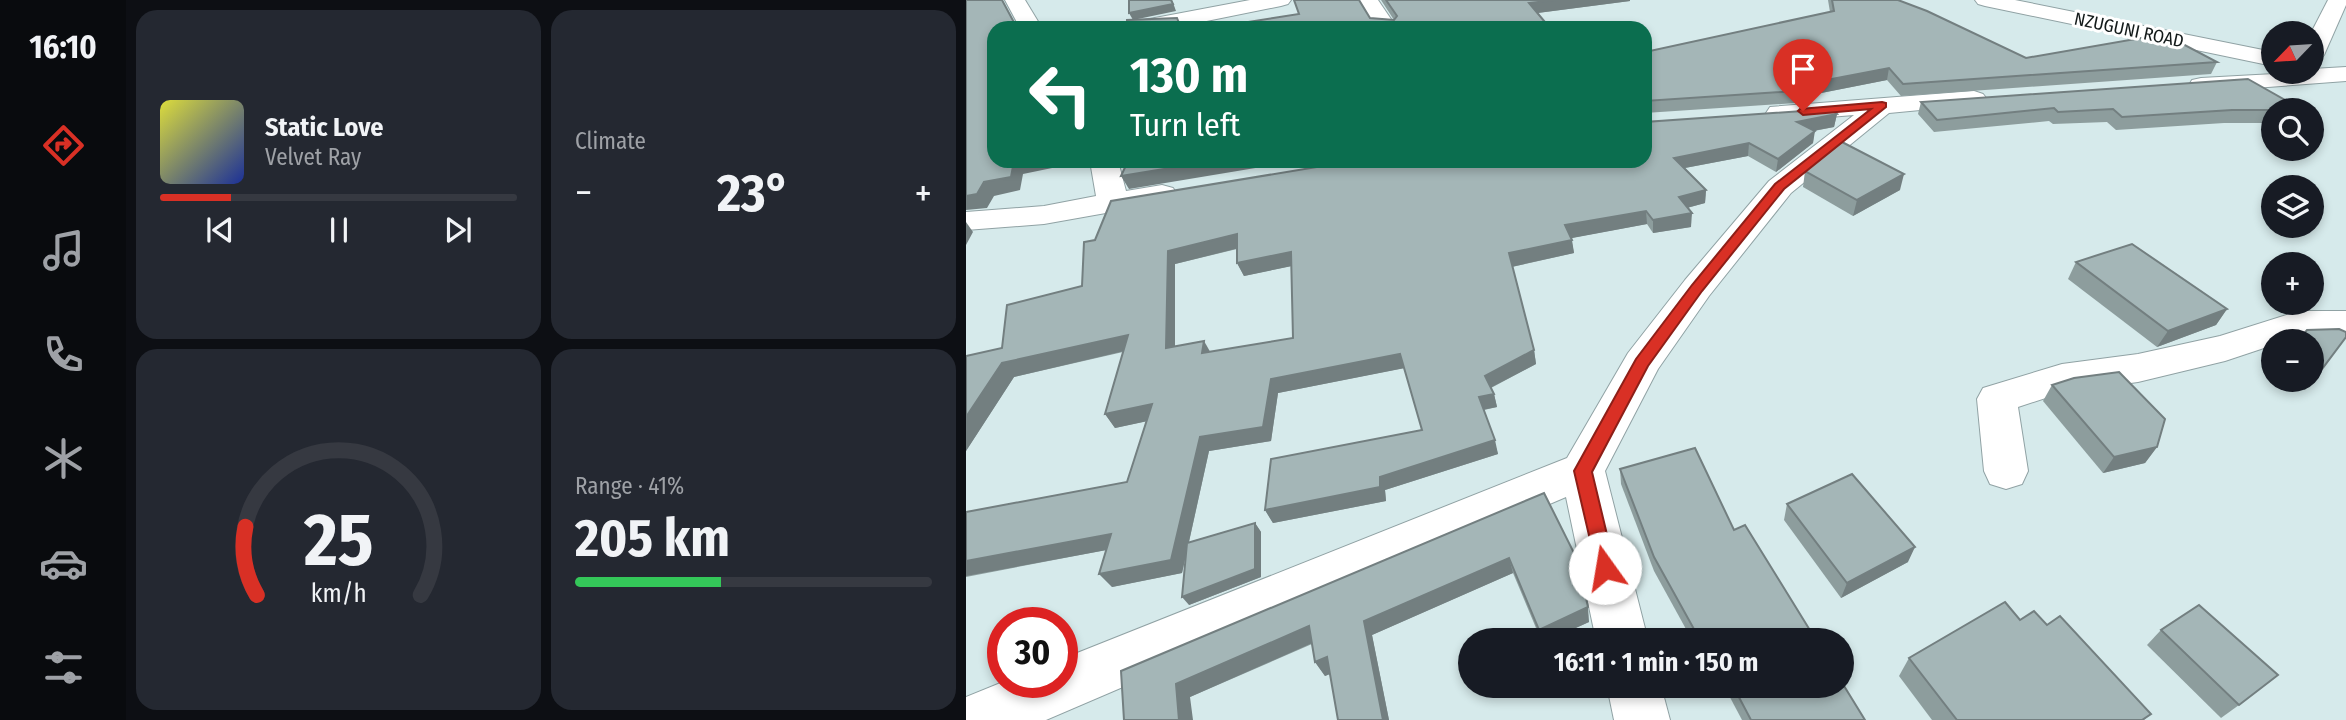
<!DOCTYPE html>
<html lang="en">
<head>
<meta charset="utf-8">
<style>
  body { margin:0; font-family:"Fira Sans Condensed",sans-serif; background:#242831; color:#f1f3f6; height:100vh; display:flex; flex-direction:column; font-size:26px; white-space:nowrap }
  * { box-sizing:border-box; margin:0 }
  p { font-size:23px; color:#9ea1a6 }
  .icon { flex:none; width:38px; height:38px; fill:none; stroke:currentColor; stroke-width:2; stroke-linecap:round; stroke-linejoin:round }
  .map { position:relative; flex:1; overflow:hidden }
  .side { display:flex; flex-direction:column; gap:10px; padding:10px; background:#0d0f14; width:840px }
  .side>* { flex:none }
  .banner { position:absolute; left:21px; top:21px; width:665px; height:147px; border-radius:21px; box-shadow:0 4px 10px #0003; background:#0b6e4f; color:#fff; overflow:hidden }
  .needle { width:46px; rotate:245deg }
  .buttons { position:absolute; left:1295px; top:21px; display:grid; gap:14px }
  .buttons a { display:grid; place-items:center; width:63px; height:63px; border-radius:50%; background:#171b24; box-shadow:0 4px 10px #0003; font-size:35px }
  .speed { position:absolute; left:21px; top:607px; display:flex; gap:14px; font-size:35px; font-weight:700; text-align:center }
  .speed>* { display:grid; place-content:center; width:91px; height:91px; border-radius:50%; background:#171b24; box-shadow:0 4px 10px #0003; line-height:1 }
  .speed .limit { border:10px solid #d22; background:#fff; color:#111 }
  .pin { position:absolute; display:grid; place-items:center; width:60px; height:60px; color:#fff; margin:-72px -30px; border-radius:50% 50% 50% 0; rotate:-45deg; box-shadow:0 0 7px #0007 }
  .pin .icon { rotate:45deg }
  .me { position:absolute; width:77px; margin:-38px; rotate:347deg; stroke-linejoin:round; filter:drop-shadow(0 0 5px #0008) }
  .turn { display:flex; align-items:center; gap:24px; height:147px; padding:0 28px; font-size:32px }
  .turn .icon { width:91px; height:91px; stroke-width:2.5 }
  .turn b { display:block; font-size:49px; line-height:60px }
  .big { font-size:52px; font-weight:700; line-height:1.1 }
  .side .widget { flex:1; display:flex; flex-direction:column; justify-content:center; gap:10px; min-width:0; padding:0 24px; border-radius:21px; background:#242831 }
  .side .dial { align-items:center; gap:0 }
  .dial svg { height:182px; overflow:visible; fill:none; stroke:#363941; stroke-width:7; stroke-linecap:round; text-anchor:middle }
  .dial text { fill:#f1f3f6; stroke:none }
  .song { display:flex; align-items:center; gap:21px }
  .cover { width:84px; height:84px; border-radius:10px; background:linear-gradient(135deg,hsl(60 70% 55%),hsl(230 70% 35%)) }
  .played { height:7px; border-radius:4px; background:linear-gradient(90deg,#d93025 20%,#363941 20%) }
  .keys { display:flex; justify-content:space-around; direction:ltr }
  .heat { display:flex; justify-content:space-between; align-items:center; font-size:38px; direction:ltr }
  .charge { height:10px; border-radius:5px; background:linear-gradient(90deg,#34c759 41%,#363941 0) }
  .side .tiles { flex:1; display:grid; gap:10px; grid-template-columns:repeat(2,1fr) }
  .trip { position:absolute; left:492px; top:628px; width:396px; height:70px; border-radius:35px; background:#171b24; box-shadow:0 4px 10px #0003; font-weight:700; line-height:70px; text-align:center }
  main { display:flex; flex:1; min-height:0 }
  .tab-bar { display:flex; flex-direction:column; width:126px; justify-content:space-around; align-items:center; background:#090b0e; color:#9ea1a6 }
  .tab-bar .icon { width:49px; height:49px }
  .tab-bar .active { color:#d93025 }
  .tab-bar b { font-size:32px; color:#f1f3f6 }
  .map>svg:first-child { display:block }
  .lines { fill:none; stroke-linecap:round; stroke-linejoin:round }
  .minor-casing { stroke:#90a2a4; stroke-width:2 }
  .minor { fill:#fff; fill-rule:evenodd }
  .wall { fill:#8d9d9d; fill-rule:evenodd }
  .shaded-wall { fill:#737f80 }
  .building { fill:#a4b6b7; stroke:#737f80; stroke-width:2; fill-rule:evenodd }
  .route { fill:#d93025; stroke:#8d1f18; stroke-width:2 }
  .labels { text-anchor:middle; stroke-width:6; stroke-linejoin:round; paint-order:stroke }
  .far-street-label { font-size:18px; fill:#131a1a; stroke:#fff }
</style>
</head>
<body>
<main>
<nav class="tab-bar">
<b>16:10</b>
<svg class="icon active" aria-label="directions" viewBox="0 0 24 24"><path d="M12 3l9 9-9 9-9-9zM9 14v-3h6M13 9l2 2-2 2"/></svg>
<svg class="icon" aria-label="music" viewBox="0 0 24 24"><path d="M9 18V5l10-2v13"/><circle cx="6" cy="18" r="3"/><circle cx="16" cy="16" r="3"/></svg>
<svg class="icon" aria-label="phone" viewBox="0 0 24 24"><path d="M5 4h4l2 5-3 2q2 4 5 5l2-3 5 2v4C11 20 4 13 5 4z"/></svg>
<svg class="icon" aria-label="climate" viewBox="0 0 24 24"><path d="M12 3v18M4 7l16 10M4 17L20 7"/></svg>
<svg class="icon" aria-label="car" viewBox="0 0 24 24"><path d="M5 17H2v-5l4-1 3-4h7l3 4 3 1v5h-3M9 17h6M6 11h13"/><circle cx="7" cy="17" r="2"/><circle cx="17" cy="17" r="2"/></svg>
<svg class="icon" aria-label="filters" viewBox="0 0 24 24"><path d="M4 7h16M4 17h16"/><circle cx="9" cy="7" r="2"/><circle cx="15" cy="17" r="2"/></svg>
</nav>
<section class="side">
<div class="tiles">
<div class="widget">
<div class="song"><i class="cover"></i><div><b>Static Love</b><p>Velvet Ray</p></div></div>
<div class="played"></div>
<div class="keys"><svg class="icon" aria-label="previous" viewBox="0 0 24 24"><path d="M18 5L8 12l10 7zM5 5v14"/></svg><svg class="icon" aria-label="pause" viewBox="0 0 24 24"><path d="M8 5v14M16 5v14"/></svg><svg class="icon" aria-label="next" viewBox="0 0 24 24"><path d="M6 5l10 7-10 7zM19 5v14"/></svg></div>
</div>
<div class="widget"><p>Climate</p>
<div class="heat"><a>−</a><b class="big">23°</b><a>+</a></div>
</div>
<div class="widget dial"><svg viewBox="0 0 100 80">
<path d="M14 69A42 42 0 1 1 86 69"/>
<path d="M14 69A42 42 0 0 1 9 39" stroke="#d93025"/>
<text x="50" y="56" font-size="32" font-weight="700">25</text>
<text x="50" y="72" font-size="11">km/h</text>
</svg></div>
<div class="widget"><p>Range · 41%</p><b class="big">205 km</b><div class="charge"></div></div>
</div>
</section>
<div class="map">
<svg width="1380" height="720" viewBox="0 0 1380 720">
  <rect width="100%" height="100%" fill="#d6eaeb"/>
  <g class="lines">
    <g class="minor-casing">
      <g id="minor">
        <polygon points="39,0 59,0 76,28 54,28"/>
        <polygon points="284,0 325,0 322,4 315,6 206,28 162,28 165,23 173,21"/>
        <polygon points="392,0 412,0 431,28 409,28"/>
        <polygon points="1009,0 1049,0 1307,52 1307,66 1019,6 1012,4"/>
        <polygon points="1362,0 1380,0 1380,5 1358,55 1354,60 1346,62 1345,33"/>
        <polygon points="1380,67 1380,81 1235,92 1226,90 1223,85 1226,80 1235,78 1346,72 1346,69"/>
        <polygon points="1008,91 1017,94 1021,99 1017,104 923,113 825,193 743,296 692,369 639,471 682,640 630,640 600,497 80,720 0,720 0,697 37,682 96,682 96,659 601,458 662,353 719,280 803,181 888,115 813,121 804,119 800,113 804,107"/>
        <polygon points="124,161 152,161 160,191 196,185 207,188 211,194 207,200 196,203 78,224 0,230 0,212 78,206 130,196"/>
        <polygon points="1333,311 1380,311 1380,335 1336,335 1319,341 1307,341 1307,345 1259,361 1172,382 1098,392 1052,407 1062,471 1056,484 1040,489 1024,484 1018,471 1011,399 1017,388 1096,364 1172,354 1254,336"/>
        <polygon points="641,686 695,686 704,720 648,720"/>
      </g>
    </g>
    <use href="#minor" class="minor"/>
  </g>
  <g class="wall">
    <polygon points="415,0 664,0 664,1 571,13 584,28 404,18 428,20"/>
    <polygon points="862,0 932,0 1060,58 1251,62 1245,74 935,96 921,80 845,95 844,102 679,113 679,52 864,12"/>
    <polygon points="955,102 1307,110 1307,123 1258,123 1150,130 1141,122 1087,124 1083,121 968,132 952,114"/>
    <path d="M871,114l-3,13 -20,4 -1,12 -37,29 -28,-16 -63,12 21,22 -1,13 -18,5 4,19 -38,6 -6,-9 -76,14 3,15 -62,14 22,83 2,14 -45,24 3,6 3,13 -13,3 14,44 -113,36 1,11 -113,22 -8,-13 157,-80 -18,-62 -126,25 -7,48 -62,10 -20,91 66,-19 6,9v45l-72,28 -3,-50 -4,18 -70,14 -6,-37 -140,27v-65l161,-30 20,-61 -32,7 -10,-14 18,-62 -109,25 -48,74v-95l36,-8 80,-62 13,-46zM271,249v14l7,13 47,-10 2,72 -83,14 -35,-6v-82z"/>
    <polygon points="839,171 934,190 887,216 837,187"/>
    <polygon points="1110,262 1261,309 1250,325 1191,347 1102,279"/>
    <polygon points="1318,380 1346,380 1347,381 1339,390"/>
    <polygon points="1086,385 1191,447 1179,463 1137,473 1077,401"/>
    <polygon points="654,469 768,530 850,640 726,640 688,571 655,484"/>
    <polygon points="578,493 623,622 583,640 575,640 547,573 406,635 423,720 372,720 364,674 359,676 349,662 346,644 224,697 158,720"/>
    <polygon points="821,504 942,562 875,598 818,520"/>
    <polygon points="1054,620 1081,625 1185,714 1178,720 966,720 933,676 943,658"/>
    <polygon points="1195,630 1273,705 1255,718 1181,645"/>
    <polygon points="758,686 875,686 899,720 776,720"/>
  </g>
  <g class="shaded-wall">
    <polygon points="206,0 210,11 167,20 163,13"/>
    <polygon points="590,0 664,0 664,1 564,14 563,3"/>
    <polygon points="923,68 921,80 845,95 846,90 840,84"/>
    <polygon points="871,114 868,127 830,134 831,122"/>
    <polygon points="849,131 847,143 810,172 812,159"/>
    <polygon points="783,143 782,156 708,170 708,158"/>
    <polygon points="48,161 89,161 91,167 57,174 54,190 28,196 21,208 0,210 0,196"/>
    <polygon points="247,161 331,161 163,189 155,176"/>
    <polygon points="938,174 934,190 887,216 891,200"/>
    <polygon points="740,190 739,203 713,210 713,197"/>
    <polygon points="680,211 681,224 601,239 599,225"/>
    <polygon points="726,213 725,227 687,233 687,220"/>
    <polygon points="0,222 7,232 0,245"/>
    <polygon points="271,234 277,247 209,264 209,362 200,348 202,251"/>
    <polygon points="606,240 608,253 545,267 543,253"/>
    <polygon points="325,252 331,265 278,276 271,263"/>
    <polygon points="1261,309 1250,325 1191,347 1202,331"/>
    <polygon points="162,335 171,348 48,377 0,451 0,417 36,363"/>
    <polygon points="238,341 246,355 236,353"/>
    <polygon points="568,350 570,364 522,389 519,376"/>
    <polygon points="434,354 439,368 312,393 305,441 243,451 216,573 146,587 133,574 234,437 305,379"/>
    <polygon points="528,394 531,407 516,410 513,397"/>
    <polygon points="186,404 196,418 149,428 139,414"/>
    <polygon points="529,440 532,454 419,490 420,501 307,523 299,510 414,477"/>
    <polygon points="1191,447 1179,463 1137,473 1148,457"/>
    <polygon points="289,523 295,532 295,577 223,605 216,597"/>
    <polygon points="145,534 157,547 0,576 0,561"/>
    <polygon points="949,547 942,562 875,598 881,583"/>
    <polygon points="543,558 547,573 406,635 423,720 417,720 398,621"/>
    <polygon points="622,607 623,622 583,640 576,640 573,630"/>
    <polygon points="343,626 353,640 224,697 227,720 213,720 210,684"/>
    <polygon points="361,657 371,671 359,676 349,662"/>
  </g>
  <g class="building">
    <polygon points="0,0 36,0 51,28 28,28 28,161 48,161 45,177 18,182 11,194 0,196"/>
    <polygon points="163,0 205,0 207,4 163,13"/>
    <polygon points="328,0 393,0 404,18 428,20 431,16 420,0 590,0 563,3 584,28 244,28 333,14"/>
    <polygon points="866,0 932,0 961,11 1060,58 1198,34 1251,62 937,84 923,68 840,84 846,90 679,101 679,52 868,11"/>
    <polygon points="211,18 215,28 161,28 161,20"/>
    <polygon points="1282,79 1337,110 1266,110 1156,117 1147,109 1092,112 1088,108 971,120 955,102"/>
    <path d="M865,109l6,5 -40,8 18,9 -37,28 -29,-16 -75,15 32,32 -27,7 13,16 -39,7 -7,-9 -81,14 7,15 -63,13 25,97 -49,26 9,18 -15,3 16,43 -115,37v10l-115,23 6,-51 151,-29 -22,-76 -129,25 -8,48 -63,10 -29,123 -72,14 12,-40 -145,27v-49l161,-30 25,-78 -47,10 23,-79 -126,28 -36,54v-61l36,-8 5,-43 75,-19 2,-44 11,-2 16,-39 242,-40h292v-39zM271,234v29l54,-11 2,86 -91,15 2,-12 -38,7 2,-97z"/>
    <polygon points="876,142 938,174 891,200 839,171"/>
    <polygon points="162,161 247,161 155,176"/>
    <polygon points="1166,244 1261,309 1202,331 1110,262"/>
    <polygon points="1373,329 1380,332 1380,337 1347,381 1343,380 1346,380 1346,341 1332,341 1341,330"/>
    <polygon points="1153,372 1199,419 1191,447 1148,457 1086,385 1108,378"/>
    <polygon points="729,448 768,530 779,525 850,640 742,640 740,637 734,640 688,557 654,469"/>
    <polygon points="886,474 949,547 881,583 821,504"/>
    <polygon points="578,493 611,559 622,607 573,630 543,558 398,621 417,720 372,720 361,657 349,662 343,626 210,684 213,720 158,720 155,671"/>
    <polygon points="289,523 289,569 216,597 221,543"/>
    <polygon points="1039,602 1054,620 1068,611 1081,625 1094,616 1185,714 1176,720 991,720 943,658"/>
    <polygon points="1233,605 1312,675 1273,705 1195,630"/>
    <polygon points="875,681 899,720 785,720 767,686 875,686"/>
  </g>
  <polygon class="route" points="916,102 920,103 920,107 818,189 736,291 682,366 626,472 649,568 646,574 639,577 632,574 608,471 670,359 726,285 809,184 905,109 837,115 832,111 834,109"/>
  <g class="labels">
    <g class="far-street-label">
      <text transform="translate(1163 30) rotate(12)" y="6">NZUGUNI ROAD</text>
    </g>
  </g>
</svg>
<div class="buttons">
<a><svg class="needle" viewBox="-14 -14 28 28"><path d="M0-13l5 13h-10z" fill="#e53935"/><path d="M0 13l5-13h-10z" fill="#9ea1a6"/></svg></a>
<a><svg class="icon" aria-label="search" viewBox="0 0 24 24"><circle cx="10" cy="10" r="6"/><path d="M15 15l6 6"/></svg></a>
<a><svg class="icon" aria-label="layers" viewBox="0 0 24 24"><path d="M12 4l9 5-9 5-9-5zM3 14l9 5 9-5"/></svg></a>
<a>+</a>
<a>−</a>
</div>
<div class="speed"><div class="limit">30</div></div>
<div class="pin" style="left:837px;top:111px;background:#d93025"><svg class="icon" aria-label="arrive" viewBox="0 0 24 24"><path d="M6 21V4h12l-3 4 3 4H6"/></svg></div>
<svg class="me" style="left:639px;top:568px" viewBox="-20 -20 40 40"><circle r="19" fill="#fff"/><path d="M0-13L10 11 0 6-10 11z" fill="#d93025"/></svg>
<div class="trip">16:11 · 1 min · 150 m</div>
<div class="banner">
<div class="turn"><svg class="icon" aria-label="left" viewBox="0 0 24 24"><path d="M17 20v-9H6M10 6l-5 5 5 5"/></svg><div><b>130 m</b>Turn left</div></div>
</div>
</div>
</main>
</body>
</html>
